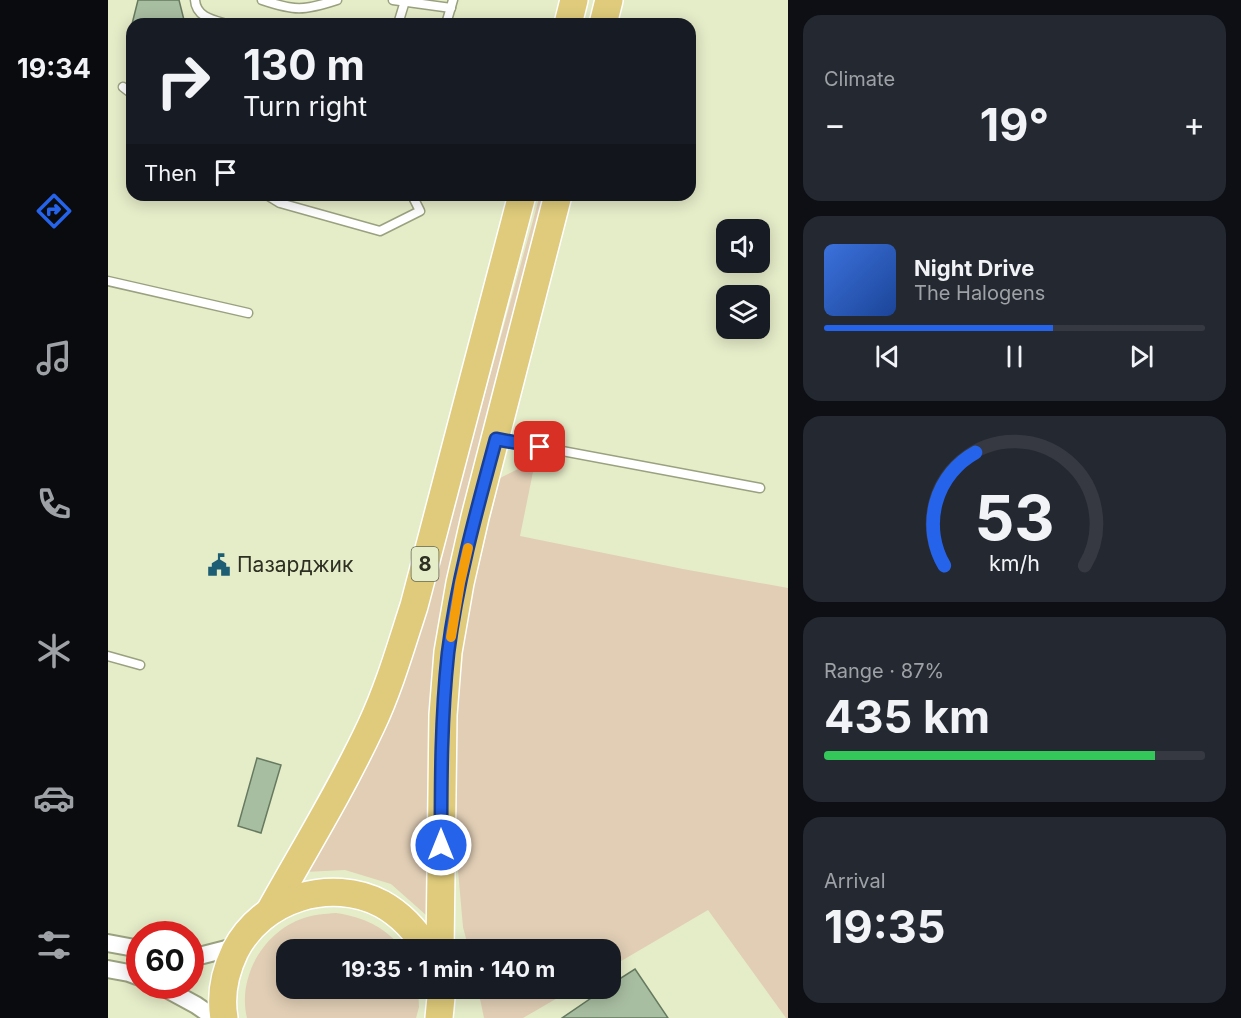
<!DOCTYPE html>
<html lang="en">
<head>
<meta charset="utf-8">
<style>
  body { margin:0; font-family:Inter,sans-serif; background:#242831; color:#f1f3f6; height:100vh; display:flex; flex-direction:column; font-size:22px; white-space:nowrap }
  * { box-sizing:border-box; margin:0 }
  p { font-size:20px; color:#9ea1a6 }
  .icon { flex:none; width:33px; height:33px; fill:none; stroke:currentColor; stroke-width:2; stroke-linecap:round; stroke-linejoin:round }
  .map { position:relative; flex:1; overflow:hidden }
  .sheet { display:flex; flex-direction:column; gap:15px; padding:15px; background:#0d0f14; width:453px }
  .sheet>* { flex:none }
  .top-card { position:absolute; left:18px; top:18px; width:570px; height:183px; border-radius:18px; box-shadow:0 3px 15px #0003; background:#171b24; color:#f1f3f6; overflow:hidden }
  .tools { position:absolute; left:608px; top:219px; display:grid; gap:12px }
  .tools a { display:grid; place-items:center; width:54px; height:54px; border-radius:12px; background:#171b24; box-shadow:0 3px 15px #0003; font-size:30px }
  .speed { position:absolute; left:18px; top:921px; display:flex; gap:12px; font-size:30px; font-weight:700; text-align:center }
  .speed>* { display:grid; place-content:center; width:78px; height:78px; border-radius:50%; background:#171b24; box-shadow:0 3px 15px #0003; line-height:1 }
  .speed .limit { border:9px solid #d22; background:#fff; color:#111 }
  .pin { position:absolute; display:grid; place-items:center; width:51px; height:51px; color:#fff; margin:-26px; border-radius:12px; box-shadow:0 3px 9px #0006 }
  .me { position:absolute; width:66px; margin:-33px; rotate:0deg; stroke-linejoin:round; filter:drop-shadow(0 0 4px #0008) }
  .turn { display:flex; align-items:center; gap:21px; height:126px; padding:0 18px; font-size:27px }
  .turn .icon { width:78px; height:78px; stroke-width:2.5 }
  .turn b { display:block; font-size:42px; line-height:51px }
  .then { display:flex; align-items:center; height:57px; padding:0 18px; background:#0003; gap:12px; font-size:22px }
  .big { font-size:45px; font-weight:700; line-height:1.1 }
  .sheet .widget { flex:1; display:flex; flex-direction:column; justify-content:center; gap:9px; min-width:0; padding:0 21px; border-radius:18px; background:#242831 }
  .sheet .dial { align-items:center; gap:0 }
  .dial svg { height:156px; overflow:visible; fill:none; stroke:#363941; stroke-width:7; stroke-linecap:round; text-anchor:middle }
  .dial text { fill:#f1f3f6; stroke:none }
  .song { display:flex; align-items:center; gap:18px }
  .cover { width:72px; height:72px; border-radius:9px; background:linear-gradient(135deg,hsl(220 70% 55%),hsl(220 70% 35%)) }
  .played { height:6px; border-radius:3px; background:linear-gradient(90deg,#2563eb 60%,#363941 60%) }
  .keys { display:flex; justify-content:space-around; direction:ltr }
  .heat { display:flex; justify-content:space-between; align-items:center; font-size:33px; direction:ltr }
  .charge { height:9px; border-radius:4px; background:linear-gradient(90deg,#34c759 87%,#363941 0) }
  .trip { position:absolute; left:168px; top:939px; width:345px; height:60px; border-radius:18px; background:#171b24; box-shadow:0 3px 15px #0003; font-weight:700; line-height:60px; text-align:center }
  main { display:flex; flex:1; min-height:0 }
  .tabs { display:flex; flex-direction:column; width:108px; justify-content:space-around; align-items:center; background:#090b0e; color:#9ea1a6 }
  .tabs .icon { width:42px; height:42px }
  .tabs .current { color:#2563eb }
  .tabs b { font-size:27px; color:#f1f3f6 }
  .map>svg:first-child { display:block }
  .green { fill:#e1ceb5 }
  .building { fill:#a8bea1; stroke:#667a5f; stroke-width:1.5 }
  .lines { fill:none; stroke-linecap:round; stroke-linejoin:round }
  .service-casing { stroke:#9aa17f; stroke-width:11 }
  .minor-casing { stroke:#9aa17f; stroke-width:20 }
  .primary-casing { stroke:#fff; stroke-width:30 }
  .service { stroke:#fff; stroke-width:8 }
  .minor { stroke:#fff; stroke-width:16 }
  .primary { stroke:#dfcb7b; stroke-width:27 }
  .route-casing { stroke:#184099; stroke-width:15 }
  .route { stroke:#2563eb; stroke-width:10 }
  .slow { stroke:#f59e0b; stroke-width:10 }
  .labels { text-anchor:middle; stroke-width:4.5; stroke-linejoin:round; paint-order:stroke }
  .shield { fill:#e5ecc8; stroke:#646854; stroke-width:1.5 }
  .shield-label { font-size:20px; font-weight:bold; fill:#2d2f22 }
  .poi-label { font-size:21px; fill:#2d2f22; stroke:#e5ecc8; text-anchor:start }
</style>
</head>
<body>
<main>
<nav class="tabs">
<b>19:34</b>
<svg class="icon current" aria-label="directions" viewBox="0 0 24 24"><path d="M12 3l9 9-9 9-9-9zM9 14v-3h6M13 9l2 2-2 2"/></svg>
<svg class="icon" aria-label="music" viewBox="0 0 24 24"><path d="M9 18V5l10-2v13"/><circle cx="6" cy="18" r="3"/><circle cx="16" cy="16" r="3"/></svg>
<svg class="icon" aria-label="phone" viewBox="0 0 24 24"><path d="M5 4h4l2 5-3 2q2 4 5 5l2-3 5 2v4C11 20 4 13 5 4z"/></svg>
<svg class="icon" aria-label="climate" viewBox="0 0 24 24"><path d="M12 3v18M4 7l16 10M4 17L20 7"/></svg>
<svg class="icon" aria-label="car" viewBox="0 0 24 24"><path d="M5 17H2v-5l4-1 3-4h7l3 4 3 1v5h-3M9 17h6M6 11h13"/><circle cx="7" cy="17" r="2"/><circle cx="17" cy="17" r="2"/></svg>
<svg class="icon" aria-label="filters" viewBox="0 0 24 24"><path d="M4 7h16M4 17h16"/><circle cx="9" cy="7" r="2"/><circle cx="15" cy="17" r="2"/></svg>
</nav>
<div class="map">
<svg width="680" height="1018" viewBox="0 0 680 1018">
  <rect width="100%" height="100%" fill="#e5ecc8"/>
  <g class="green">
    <polygon points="432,195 437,195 358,508 327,907 318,915 283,884 237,870 196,872 215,844 248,789 282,718 311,633"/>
    <polygon points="426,467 412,536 575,569 680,588 680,1018 678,1018 600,910 503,967 502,950 361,950 355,927 345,814 346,733 357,623 392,478 410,469"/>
    <path d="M228,913c27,4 50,14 66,36l-116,1v38l132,1 1,18 -3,11h-169c-10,-41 17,-87 57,-100 11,-4 21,-4 32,-5z"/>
    <polygon points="370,989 370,988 465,989 415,1018 376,1018"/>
  </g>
  <g class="building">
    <polygon points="30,0 71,0 77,24 24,24"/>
    <polygon points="149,758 173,765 153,833 130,826"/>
    <polygon points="527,969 560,1018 454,1018 498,988 502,988 502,985"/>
  </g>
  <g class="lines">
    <g class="service-casing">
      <g id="service">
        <path d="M87,0c1,17 18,20 32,24"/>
        <path d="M154,0c33,11 41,11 75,0"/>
        <polyline points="285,0 343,8"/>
        <polyline points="290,24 297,1"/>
        <polyline points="338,24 345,0"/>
        <polyline points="15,87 24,94"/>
        <polyline points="159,195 172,203 272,231 312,211 304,195"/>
        <polyline points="0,281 140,313"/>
        <polyline points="390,439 652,488"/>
        <polyline points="0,656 32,665"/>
      </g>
    </g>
    <g class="minor-casing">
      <g id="minor">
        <polyline points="0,943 32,949"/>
        <polyline points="82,955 95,955 130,946"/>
        <polyline points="0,969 21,973 32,977"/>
        <polyline points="53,986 88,1005 107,1018"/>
      </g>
    </g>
    <g class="primary-casing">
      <g id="primary">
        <polyline points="460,24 466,0"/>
        <polyline points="495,24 501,0"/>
        <path d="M162,911c34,-61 71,-121 101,-185 18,-38 30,-80 43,-120l108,-411"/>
        <polyline points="332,950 335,715 340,652 352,583 367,517 450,195"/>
        <path d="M116,1018c-4,-23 1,-46 11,-67 27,-53 96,-74 147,-47 20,11 34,27 46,46"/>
        <polyline points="331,1018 333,997 332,988"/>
      </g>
    </g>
    <use href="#service" class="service"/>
    <use href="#minor" class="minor"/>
    <use href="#primary" class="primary"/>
  </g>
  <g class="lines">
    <g class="route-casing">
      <path id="route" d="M333,845c0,-64 0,-128 7,-192 9,-73 29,-144 48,-214l44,8"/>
    </g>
    <use href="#route" class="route"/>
    <polyline class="slow" points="343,637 352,583 360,548"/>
  </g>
  <defs>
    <g id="civic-bare" transform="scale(1.8)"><path d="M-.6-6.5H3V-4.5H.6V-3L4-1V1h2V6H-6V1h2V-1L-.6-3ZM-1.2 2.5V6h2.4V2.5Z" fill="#1e5e74" stroke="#e5ecc8" stroke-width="2.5" paint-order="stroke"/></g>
  </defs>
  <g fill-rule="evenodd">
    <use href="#civic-bare" x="111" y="565"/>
  </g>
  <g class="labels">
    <rect class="shield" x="303.5" y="547" width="27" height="34" rx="4.5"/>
    <g class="shield-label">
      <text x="317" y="571">8</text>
    </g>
    <g class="poi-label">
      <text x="129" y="572">Пазарджик</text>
    </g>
  </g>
</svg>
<div class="tools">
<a><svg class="icon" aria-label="sound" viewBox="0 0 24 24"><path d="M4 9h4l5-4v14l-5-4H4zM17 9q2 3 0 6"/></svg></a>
<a><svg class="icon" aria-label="layers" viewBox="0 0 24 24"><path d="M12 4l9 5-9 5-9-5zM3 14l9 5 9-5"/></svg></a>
</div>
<div class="speed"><div class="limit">60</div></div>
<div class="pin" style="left:432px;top:447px;background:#d93025"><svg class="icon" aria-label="arrive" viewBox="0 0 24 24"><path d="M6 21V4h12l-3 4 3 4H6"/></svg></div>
<svg class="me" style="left:333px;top:845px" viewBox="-20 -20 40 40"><circle r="17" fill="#2563eb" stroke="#fff" stroke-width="3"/><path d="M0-11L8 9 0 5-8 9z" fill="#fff"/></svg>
<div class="trip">19:35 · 1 min · 140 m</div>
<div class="top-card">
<div class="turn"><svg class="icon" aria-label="right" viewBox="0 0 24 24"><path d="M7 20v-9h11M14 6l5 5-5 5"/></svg><div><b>130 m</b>Turn right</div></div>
<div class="then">Then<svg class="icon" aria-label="arrive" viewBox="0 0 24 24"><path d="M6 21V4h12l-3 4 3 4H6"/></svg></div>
</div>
</div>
<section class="sheet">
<div class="widget"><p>Climate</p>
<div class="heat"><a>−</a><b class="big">19°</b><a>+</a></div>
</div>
<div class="widget">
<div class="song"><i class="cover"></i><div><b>Night Drive</b><p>The Halogens</p></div></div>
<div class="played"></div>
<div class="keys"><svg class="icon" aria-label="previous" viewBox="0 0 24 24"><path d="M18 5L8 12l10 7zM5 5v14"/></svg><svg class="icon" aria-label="pause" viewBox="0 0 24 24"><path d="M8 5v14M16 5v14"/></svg><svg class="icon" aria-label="next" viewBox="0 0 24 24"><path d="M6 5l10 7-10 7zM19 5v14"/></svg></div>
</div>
<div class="widget dial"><svg viewBox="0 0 100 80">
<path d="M14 69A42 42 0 1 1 86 69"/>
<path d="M14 69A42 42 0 0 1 30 11" stroke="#2563eb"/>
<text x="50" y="56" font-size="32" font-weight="700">53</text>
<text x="50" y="72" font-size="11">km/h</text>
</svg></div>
<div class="widget"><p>Range · 87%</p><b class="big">435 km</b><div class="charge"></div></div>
<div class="widget"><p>Arrival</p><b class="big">19:35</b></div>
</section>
</main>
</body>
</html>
